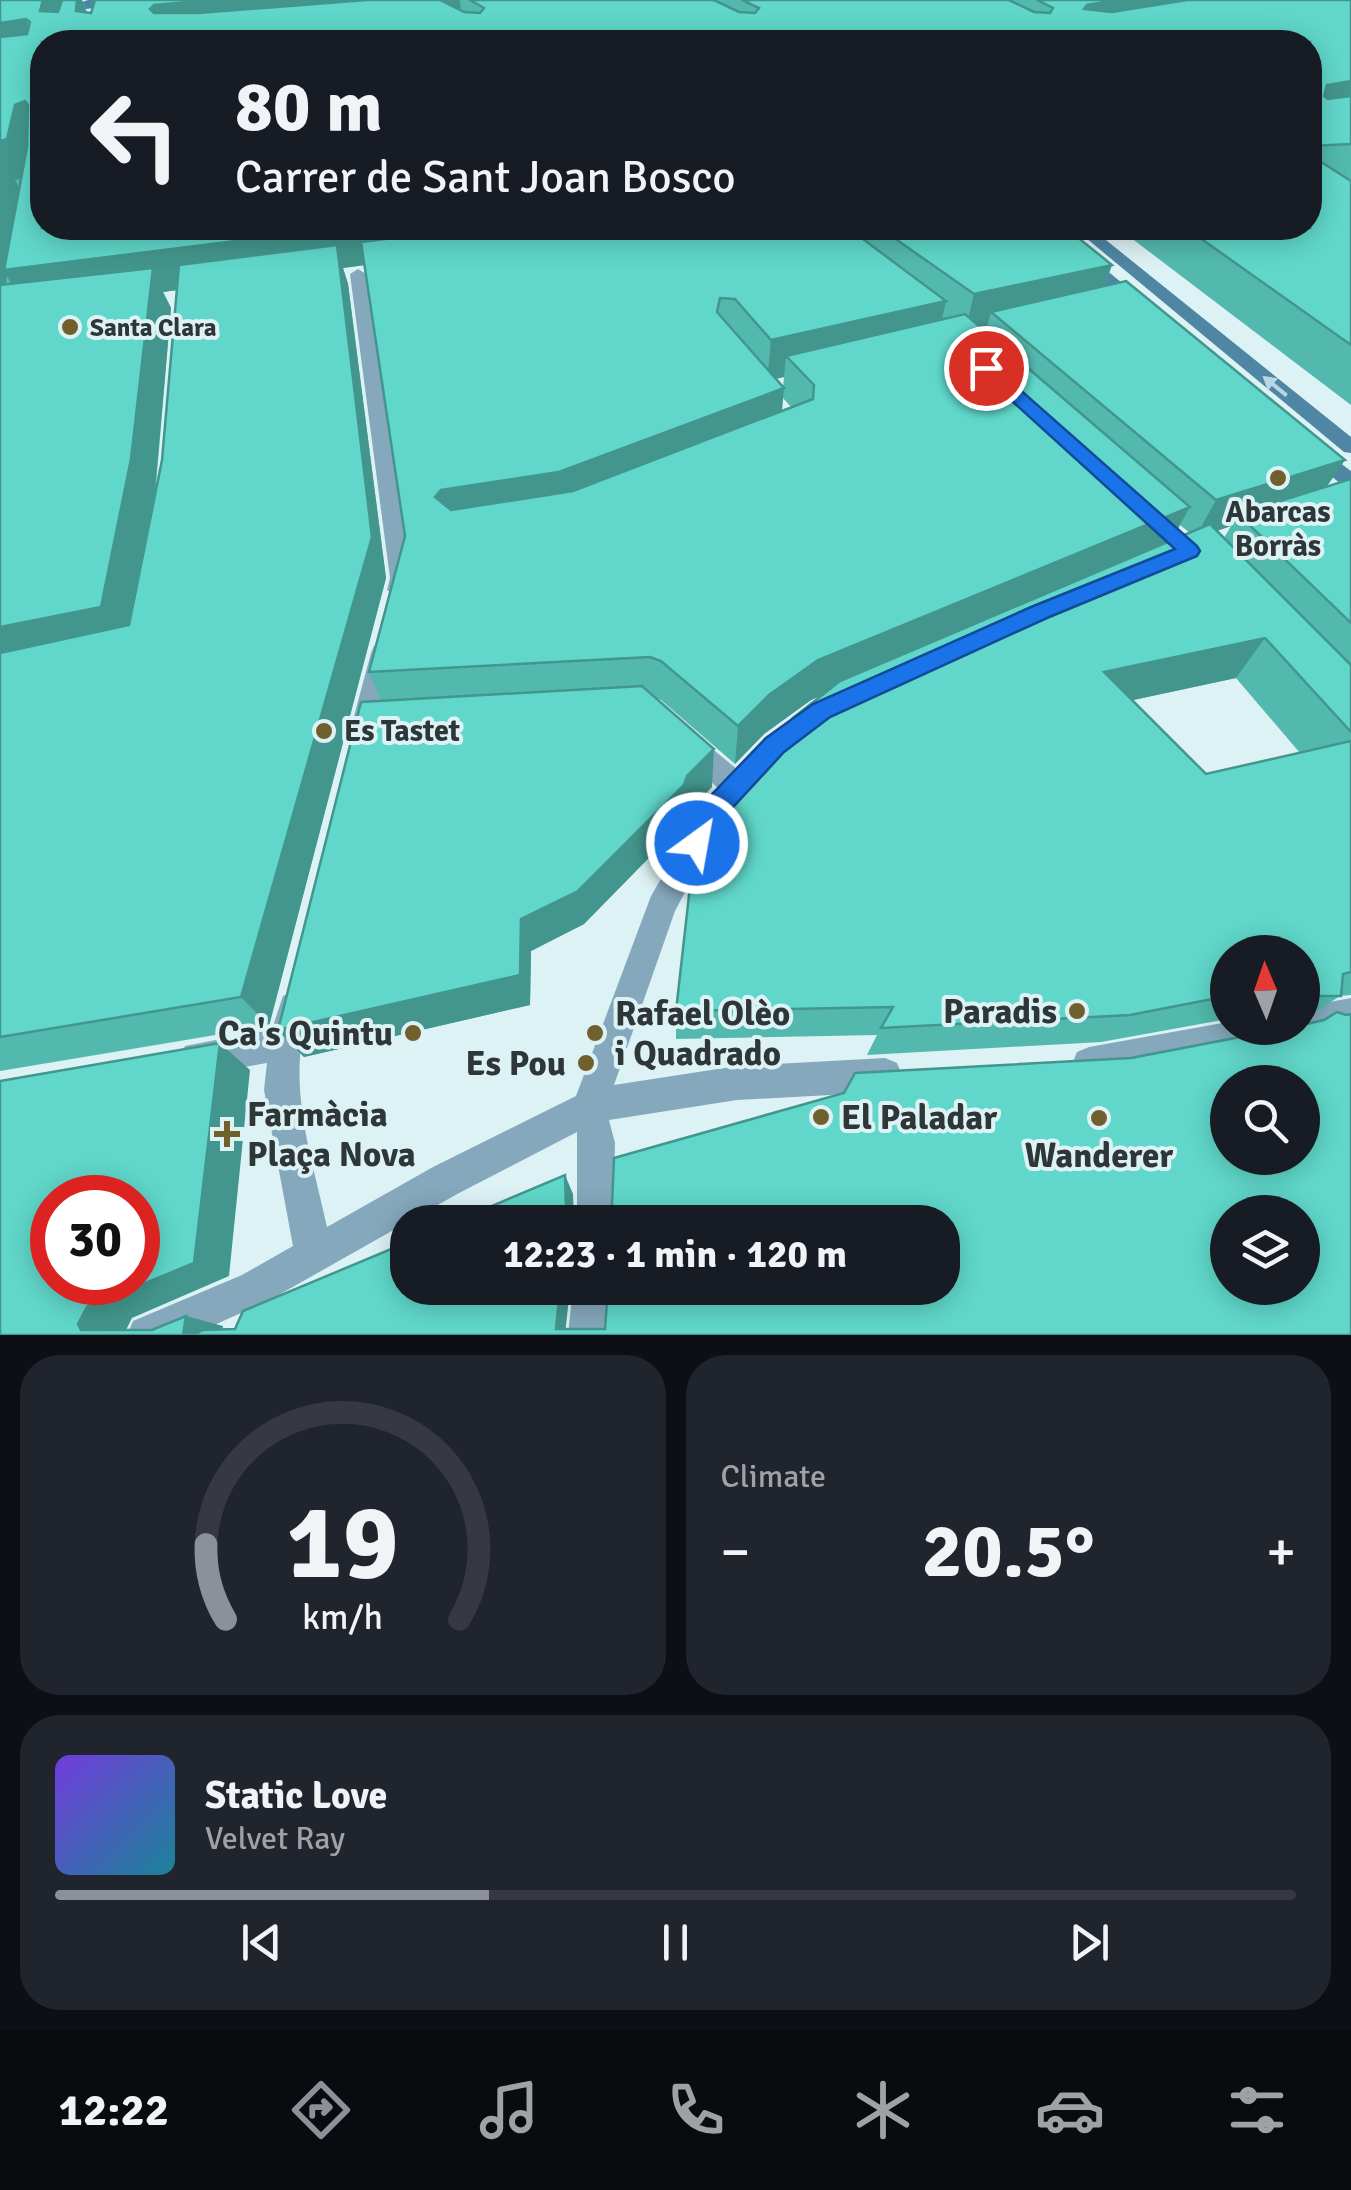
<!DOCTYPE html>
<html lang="en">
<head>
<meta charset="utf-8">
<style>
  body { margin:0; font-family:Signika,sans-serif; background:#20242c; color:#f1f3f6; height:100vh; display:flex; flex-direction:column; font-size:38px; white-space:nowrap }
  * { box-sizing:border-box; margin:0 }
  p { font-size:32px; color:#9ea1a6 }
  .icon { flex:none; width:55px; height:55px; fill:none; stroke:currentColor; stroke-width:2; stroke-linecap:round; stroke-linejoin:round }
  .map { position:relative; height:1335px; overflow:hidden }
  .side { display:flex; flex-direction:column; gap:20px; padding:20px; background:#0d0f14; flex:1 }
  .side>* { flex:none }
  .top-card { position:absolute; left:30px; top:30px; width:1292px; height:210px; border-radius:40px; box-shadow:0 5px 25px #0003; background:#171b24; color:#f1f3f6; overflow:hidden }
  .needle { width:65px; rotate:358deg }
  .controls { position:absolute; left:1210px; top:935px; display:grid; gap:20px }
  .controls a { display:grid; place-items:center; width:110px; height:110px; border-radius:50%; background:#171b24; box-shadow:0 5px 25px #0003; font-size:50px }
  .speed { position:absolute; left:30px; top:1175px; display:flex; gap:20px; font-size:50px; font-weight:700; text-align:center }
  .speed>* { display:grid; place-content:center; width:130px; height:130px; border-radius:50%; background:#171b24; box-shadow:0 5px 25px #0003; line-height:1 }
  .speed .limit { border:15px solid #d22; background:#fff; color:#111 }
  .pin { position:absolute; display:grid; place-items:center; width:85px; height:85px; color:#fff; margin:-42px; border:5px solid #fff; border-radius:50%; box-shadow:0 2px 10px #0007 }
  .me { position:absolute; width:110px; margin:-55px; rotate:32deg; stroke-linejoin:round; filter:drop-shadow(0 0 8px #0008) }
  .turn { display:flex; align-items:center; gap:35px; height:210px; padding:0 40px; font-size:45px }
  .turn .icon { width:130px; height:130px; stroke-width:2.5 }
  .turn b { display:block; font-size:70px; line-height:85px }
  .big { font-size:75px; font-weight:700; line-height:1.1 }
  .side .widget { flex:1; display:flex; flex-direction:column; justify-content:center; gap:15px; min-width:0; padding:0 35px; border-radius:40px; background:#20242c }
  .side .dial { align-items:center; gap:0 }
  .dial svg { height:260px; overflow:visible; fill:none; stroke:#363941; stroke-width:7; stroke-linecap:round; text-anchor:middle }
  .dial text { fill:#f1f3f6; stroke:none }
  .song { display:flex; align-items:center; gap:30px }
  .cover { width:120px; height:120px; border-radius:15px; background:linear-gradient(135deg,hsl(260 70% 55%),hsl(190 70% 35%)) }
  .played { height:10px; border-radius:5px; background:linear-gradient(90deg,#8c9099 35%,#363941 35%) }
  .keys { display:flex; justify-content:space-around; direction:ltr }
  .heat { display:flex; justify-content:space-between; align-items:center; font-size:55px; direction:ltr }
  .side .tiles { flex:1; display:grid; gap:20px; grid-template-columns:1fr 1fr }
  .widget:last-child { grid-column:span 2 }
  .trip { position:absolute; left:390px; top:1205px; width:570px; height:100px; border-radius:40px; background:#171b24; box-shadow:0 5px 25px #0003; font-weight:700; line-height:100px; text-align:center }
  .menu { display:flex; height:160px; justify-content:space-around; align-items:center; background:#090b0e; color:#9ea1a6 }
  .menu .icon { width:70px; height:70px }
  .menu .active { color:#8c9099 }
  .menu b { font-size:45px; color:#f1f3f6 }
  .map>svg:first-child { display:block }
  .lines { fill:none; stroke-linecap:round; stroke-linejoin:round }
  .street { fill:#85a8bc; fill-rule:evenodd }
  .secondary { fill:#4f86a4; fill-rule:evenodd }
  .wall { fill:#53b9ae; fill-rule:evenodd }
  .shaded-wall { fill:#43968d }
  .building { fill:#60d7ca; stroke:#43968d; stroke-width:2.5; fill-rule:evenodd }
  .oneway { fill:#bad7e1 }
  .route { fill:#1a73e8; stroke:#114b97; stroke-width:2.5 }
  .poi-dot { fill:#70602e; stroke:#ddf2f5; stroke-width:4 }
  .labels { text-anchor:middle; stroke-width:8; stroke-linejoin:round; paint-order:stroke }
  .far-poi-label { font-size:25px; font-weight:bold; fill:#2e3637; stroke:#ddf2f5; text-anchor:start }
  .poi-label { font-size:30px; font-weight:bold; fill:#2e3637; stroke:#ddf2f5 }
  .near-poi-label { font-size:35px; font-weight:bold; fill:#2e3637; stroke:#ddf2f5; text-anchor:end }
</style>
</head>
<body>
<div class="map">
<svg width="1351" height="1335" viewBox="0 0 1351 1335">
  <rect width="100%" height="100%" fill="#ddf2f5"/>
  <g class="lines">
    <g class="street">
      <polygon points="358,269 366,274 414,578 407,596 399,598 387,590 390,578 350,274"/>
      <polygon points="383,644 392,646 395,653 376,731 372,739 363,742 354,739 350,731 371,653 374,646"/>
      <path d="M689,734l9,3 51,42 4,8 -5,10 -35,33 -2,13 -36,68 -61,174 123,-19 148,-8 12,5 5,12 -5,12 -12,5 -148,8 -128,20 6,23 -2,79h-36v-90l-118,61 -191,108 -76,34h-65l6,-14 109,-46 51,-29 -29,-156 3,-27 -70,12 -12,-5 -5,-12 5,-12 87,-17 11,-33 11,-5 11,5c8,19 -3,40 -5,61 -4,57 15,114 27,170l106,-60 143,-71 75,-200 32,-55 6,-25 30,-27 -39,-36 -4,-8 4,-8z"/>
      <polygon points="1351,998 1351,1030 1302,1039 1294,1036 1281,1044 1089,1081 1077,1076 1072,1064 1077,1052 1089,1047 1228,1022 1228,1028 1302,1028 1302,1007"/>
      <polygon points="573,1288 611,1288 608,1335 568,1335"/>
    </g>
    <g class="secondary">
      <path d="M88,0h74c-27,14 -58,2 -88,12l10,4v4l-17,-1 -3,-11z"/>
      <polygon points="1038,228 1055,228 1144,301 1144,309 1132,309"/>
      <polygon points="1074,228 1091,228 1351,437 1351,453 1344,452"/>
      <polygon points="1312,442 1351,471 1351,489 1344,487 1305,453 1302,448"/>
    </g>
  </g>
  <path class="wall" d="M0,0h82l5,12 4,1 4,-13h1256v405l-233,-177h192v-186h-1268v186h1024l46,37 -8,21 223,200 24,-7v516l-11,1 -38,25v-69h-74v67l-127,23 -234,13 10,-20 -201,4v-28l79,-249 69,-68 -13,6 -47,34 -29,30 -74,-64 -5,-2 56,89 -26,26 -2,9 -100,102 -53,27 -1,54 -226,52 -26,-27 103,-330 -12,-28 36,-136 -41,-271 -21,3 5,16 38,294 -117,448 -269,45zM177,290l-15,170 -7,37 16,-189 -8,-16zM784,377l-1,10 -7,-8zM783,398l8,9 -9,4zM1180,525l10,8 -19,8zM1231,526l-7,12 -7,-7zM1236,678l64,75 -94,21 -73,-74z"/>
  <g class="shaded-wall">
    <polygon points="43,0 64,0 58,12 40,11"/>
    <polygon points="77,0 82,0 91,24 76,11"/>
    <polygon points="215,0 411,0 166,38 150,9 154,5"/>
    <polygon points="439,0 460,0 461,12"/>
    <polygon points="1118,0 1270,0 1074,42 1084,9 1087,5"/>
    <polygon points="26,19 41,52 0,59 0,23"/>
    <polygon points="355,38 356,42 297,42"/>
    <polygon points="1351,81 1351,114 1310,120 1327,85"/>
    <polygon points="25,101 42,137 26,177 15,180 22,193 339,228 647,228 343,268 348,284 386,578 269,1026 241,997 339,268 163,292 171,308 154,501 129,647 0,674 0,627 26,310 7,276 0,316 0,141 15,105"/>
    <polygon points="1112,265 1097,305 991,312 986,330 964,335 974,294"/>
    <polygon points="946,301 937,341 786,356 784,377 767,381 771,340"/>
    <polygon points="784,388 780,429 451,531 435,497 441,490"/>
    <polygon points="1345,460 1319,498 1238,514 1231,526 1195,538 1216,500"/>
    <polygon points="1190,507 1167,548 811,700 764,734 735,764 738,726 769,695 818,660"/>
    <polygon points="1265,638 1236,678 1082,711 1104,672"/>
    <polygon points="714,749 712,787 686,813 684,822 584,924 531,951 530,1005 304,1057 278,1030 687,776"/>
    <polygon points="220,1043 250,1070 229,1276 132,1318 124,1334 81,1330 78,1324"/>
    <polygon points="565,1175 573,1194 574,1222 566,1208"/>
    <polygon points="560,1288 570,1288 565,1335 556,1329"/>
    <polygon points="186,1316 223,1326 222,1335 183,1335"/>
  </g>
  <g class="building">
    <polygon points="0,0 43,0 40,11 58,12 62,0 77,0 76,11 91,13 95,0 215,0 154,5 150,9 154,13 198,13 367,0 440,0 464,12 480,13 484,8 470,0 714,0 739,12 755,13 759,8 742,0 1009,0 1034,12 1050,13 1053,8 1037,0 1118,0 1087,5 1084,9 1112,12 1187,0 1351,0 1351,81 1327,85 1324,96 1328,99 1351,96 1351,144 1310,146 1310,42 357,42 355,38 297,42 42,42 42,228 339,228 4,270 27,147 28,105 25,101 15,105 7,139 0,141 0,37 27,34 30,22 26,19 0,23"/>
    <polygon points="1310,155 1351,181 1351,345 1186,228 1310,228"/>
    <polygon points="472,228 848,228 946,301 771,340 735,299 720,298 717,312 784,388 559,472 441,490 435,497 451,510 573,491 813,399 814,385 786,356 965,314 1190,507 818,660 769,695 738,726 661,661 650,657 369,672 405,536 361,242"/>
    <polygon points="880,228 1066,228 1112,265 974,294"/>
    <polygon points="337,245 372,537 241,997 0,1037 0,653 129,625 162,460 179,265"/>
    <polygon points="153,268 131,459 101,607 0,627 0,285"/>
    <polygon points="1126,281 1345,460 1216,500 991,312"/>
    <polygon points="1351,479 1351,623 1238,514"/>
    <polygon points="1210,524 1351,665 1351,732 1265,638 1104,672 1206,774 1351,741 1351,972 1343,974 1341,996 1302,996 1302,952 1228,952 1228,996 1130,1015 881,1028 893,1007 676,1011 694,851 717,809 719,796 755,762 793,718 840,681"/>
    <polygon points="642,686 714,749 687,776 684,785 578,891 521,919 520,975 278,1030 361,702"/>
    <path d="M1337,1012l9,3 5,-1v321h-1158l10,-5 32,-1 8,-18 165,-69v46h152l-4,41h49l3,-41h334v-66h-488l111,-47 1,33 42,1 4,-4 2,-47 230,-65 11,-20 276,-15 156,-30h15v-3l22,-5zM1228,1082h74v76h-74zM1228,1212h74v76h-74z"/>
    <path d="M220,1043l-26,220 -107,44 -9,17 3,6h71l34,-14 -3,19h-183v-254zM52,1198h86v84h-86z"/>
  </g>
  <defs><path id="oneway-solid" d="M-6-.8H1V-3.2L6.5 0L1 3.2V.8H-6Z" transform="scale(2.5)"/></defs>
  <use class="oneway" href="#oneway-solid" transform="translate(1275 386) rotate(-141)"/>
  <polygon class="route" points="980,365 992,365 1197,546 1200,551 1197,556 1047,618 830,717 784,752 712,830 706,851 697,855 688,851 684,843 690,817 766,738 813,704 1031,607 1175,549 980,372"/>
  <g class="poi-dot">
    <circle cx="70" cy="327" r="10"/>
    <circle cx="1278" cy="478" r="10"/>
    <circle cx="324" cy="731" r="10"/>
    <circle cx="1077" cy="1011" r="10"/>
    <circle cx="413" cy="1033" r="10"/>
    <circle cx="595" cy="1033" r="10"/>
    <circle cx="586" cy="1063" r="10"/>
    <circle cx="821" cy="1117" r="10"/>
    <circle cx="1099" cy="1118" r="10"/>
    <path d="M222 1119h10v10h10v10h-10v10h-10v-10h-10v-10h10z"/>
  </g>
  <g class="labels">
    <g class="far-poi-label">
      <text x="90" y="336">Santa Clara</text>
    </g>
    <g class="poi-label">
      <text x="1278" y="522">Abarcas<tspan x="1278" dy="34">Borràs</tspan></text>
      <text x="344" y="741" text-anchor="start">Es Tastet</text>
    </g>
    <g class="near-poi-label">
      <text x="1057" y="1023">Paradis</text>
      <text x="615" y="1025" text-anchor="start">Rafael Olèo<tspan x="615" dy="40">i Quadrado</tspan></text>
      <text x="393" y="1045">Ca's Quintu</text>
      <text x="566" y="1075">Es Pou</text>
      <text x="247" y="1126" text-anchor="start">Farmàcia<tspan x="247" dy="40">Plaça Nova</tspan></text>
      <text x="841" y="1129" text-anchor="start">El Paladar</text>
      <text x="1099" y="1167" text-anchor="middle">Wanderer</text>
    </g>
  </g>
</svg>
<div class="controls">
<a><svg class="needle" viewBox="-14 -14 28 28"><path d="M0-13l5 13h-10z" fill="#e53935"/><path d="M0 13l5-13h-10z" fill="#9ea1a6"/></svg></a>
<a><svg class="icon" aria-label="search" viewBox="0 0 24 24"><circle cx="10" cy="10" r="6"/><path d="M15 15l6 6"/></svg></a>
<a><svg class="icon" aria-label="layers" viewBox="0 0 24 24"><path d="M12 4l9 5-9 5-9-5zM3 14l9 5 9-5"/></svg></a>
</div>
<div class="speed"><div class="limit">30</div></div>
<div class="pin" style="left:986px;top:368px;background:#d93025"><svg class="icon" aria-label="arrive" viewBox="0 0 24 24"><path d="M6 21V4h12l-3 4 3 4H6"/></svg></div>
<svg class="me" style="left:697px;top:843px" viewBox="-20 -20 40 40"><circle r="17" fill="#1a73e8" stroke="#fff" stroke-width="3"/><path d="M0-11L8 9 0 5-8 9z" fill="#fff"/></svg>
<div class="trip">12:23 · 1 min · 120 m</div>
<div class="top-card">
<div class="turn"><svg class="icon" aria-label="left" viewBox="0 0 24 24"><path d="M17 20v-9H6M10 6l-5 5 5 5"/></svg><div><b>80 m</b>Carrer de Sant Joan Bosco</div></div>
</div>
</div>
<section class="side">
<div class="tiles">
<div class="widget dial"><svg viewBox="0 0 100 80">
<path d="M14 69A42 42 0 1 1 86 69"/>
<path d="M14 69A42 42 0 0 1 8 46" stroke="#8c9099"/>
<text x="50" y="56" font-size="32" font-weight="700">19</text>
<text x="50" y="72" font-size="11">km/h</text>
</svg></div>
<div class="widget"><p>Climate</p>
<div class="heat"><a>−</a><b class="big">20.5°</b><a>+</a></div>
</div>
<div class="widget">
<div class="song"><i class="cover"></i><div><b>Static Love</b><p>Velvet Ray</p></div></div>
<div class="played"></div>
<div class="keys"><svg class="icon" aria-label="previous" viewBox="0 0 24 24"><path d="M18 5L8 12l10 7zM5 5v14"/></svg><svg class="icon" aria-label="pause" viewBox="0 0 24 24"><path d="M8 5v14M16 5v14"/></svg><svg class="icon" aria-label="next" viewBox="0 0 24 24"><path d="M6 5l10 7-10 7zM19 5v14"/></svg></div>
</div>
</div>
</section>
<nav class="menu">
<b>12:22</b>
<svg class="icon active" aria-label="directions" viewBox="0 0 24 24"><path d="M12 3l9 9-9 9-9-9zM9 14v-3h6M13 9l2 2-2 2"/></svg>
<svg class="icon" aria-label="music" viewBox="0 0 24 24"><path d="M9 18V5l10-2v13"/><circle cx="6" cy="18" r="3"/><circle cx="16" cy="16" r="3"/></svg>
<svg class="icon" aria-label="phone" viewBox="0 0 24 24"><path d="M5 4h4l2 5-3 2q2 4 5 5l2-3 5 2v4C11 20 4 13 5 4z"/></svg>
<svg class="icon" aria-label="climate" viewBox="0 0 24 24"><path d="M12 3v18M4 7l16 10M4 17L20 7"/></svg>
<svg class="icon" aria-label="car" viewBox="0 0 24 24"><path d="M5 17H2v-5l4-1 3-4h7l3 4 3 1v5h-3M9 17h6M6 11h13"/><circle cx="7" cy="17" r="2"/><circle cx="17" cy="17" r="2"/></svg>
<svg class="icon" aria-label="filters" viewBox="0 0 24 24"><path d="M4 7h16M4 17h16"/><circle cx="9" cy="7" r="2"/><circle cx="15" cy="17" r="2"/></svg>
</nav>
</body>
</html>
